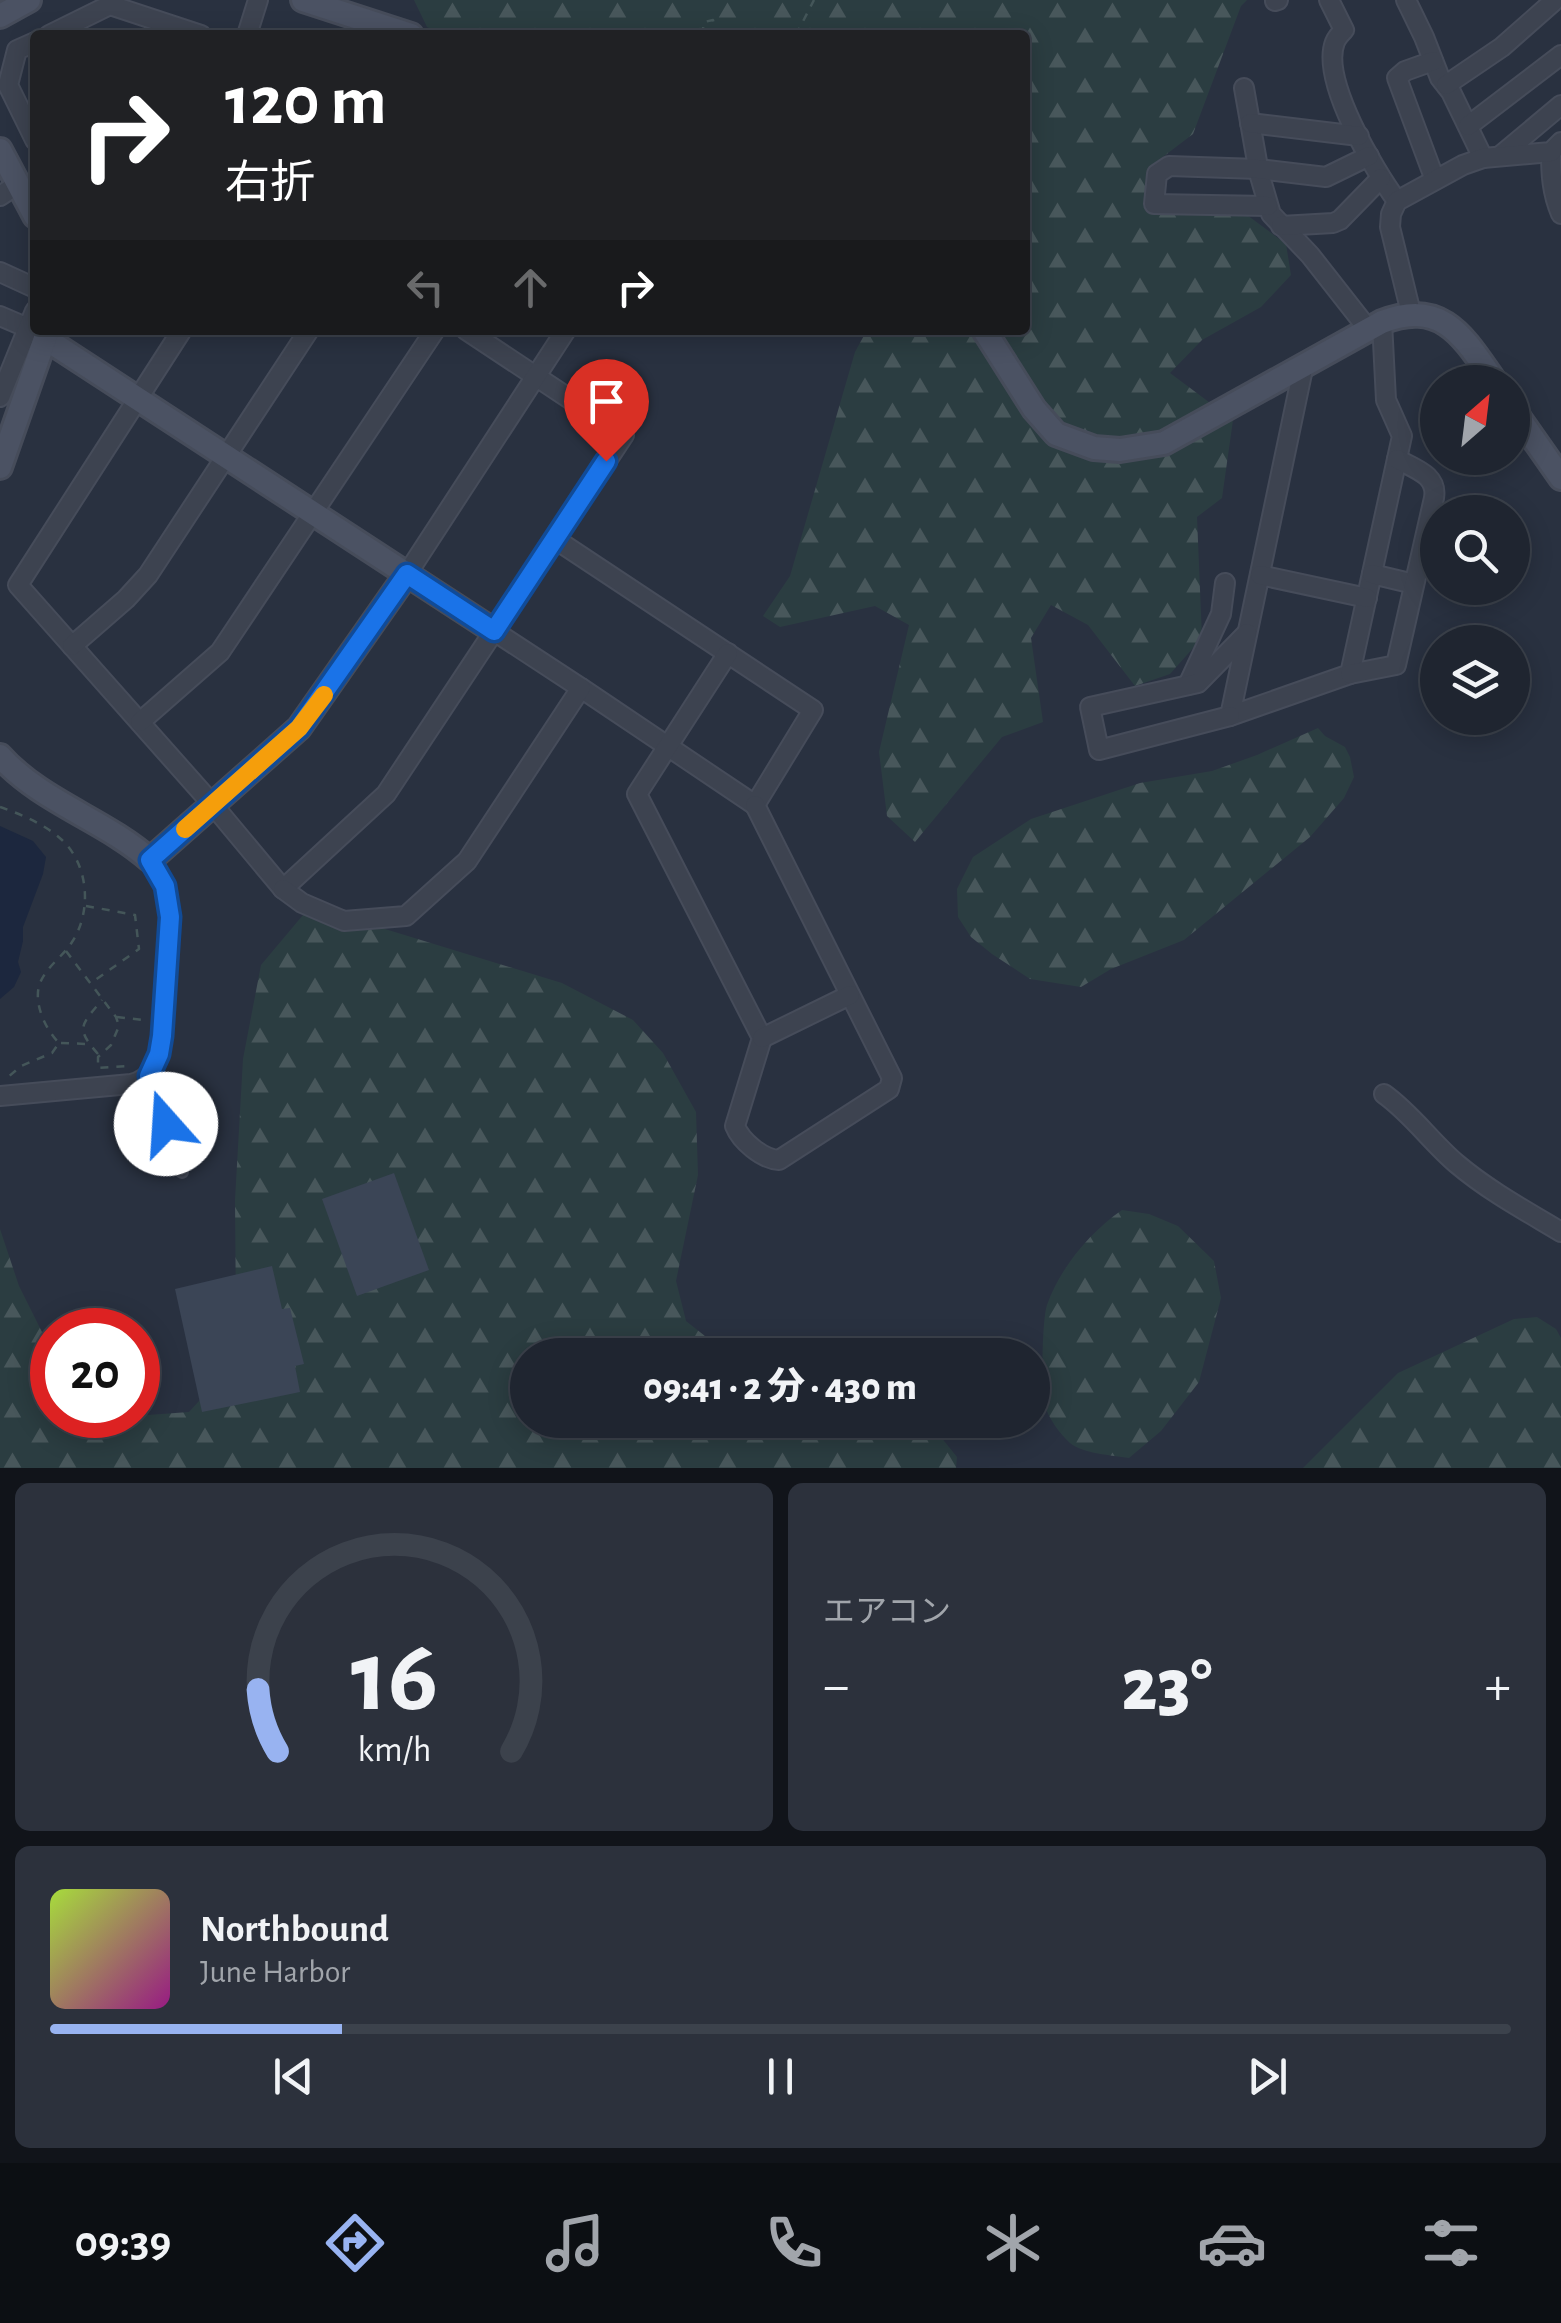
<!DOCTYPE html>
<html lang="ja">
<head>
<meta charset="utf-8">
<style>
  body { margin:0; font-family:"Alegreya Sans","Noto Sans JP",sans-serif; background:#2c313c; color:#f1f3f6; height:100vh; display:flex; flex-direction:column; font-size:38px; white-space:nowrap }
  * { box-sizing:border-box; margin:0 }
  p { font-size:32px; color:#a1a5ab }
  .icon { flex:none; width:55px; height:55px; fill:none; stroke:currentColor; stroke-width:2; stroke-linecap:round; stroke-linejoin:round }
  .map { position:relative; height:1468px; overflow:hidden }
  .drawer { display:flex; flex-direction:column; gap:15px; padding:15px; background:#11141a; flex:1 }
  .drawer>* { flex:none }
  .top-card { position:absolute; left:30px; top:30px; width:1000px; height:305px; border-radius:10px; box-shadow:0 5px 25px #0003,0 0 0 2px #3c424c; background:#202124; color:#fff; overflow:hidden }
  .needle { width:65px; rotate:28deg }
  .fabs { position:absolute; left:1420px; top:365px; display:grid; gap:20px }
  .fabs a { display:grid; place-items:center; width:110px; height:110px; border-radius:50%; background:#1f2530; box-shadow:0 5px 25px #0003,0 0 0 2px #3c424c; font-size:50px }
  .speed { position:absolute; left:30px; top:1308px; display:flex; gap:20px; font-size:50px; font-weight:700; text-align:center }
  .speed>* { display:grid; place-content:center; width:130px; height:130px; border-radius:50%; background:#1f2530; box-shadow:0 5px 25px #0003,0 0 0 2px #3c424c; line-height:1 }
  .speed .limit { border:15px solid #d22; background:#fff; color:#111 }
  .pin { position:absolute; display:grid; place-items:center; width:85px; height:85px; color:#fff; margin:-102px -42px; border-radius:50% 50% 50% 0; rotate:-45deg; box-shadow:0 0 10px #0007 }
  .pin .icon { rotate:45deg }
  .me { position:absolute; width:110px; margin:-55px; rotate:341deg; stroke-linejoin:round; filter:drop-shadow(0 0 8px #0008) }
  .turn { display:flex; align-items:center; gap:35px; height:210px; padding:0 30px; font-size:45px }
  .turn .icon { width:130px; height:130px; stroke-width:2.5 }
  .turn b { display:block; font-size:70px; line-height:85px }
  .lanes { display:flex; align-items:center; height:95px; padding:0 30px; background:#0003; justify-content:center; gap:50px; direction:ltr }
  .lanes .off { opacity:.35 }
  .big { font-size:75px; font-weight:800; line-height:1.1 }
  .drawer .card { flex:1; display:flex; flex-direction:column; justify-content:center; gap:15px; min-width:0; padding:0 35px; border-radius:15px; background:#2c313c }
  .drawer .dial { align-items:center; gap:0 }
  .dial svg { height:260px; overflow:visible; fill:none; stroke:#3c424c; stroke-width:7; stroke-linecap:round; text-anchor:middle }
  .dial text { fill:#f1f3f6; stroke:none }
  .song { display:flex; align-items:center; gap:30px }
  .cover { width:120px; height:120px; border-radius:15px; background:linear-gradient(135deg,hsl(80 70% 55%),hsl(310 70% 35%)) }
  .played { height:10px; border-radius:5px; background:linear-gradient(90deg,#98b3f1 20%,#3c424c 20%) }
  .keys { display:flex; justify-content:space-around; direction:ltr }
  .heat { display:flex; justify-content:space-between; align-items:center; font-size:55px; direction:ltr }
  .drawer .tiles { flex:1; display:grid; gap:15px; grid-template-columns:1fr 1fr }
  .card:last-child { grid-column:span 2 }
  .trip { position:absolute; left:510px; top:1338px; width:540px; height:100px; border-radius:50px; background:#1f2530; box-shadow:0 5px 25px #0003,0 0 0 2px #3c424c; font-weight:800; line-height:100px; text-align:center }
  .menu { display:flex; height:160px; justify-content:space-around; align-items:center; background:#0c0f13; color:#a1a5ab }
  .menu .icon { width:70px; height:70px }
  .menu .selected { color:#98b3f1 }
  .menu b { font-size:45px; color:#f1f3f6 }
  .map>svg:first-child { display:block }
  .forest { fill:url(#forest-firs) }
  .water { fill:#1c273e }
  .building { fill:#3b4556 }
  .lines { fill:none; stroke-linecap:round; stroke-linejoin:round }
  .lane-casing { stroke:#464c5a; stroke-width:14 }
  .street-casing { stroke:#464c5a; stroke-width:22 }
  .secondary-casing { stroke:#464c5a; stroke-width:28 }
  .path { stroke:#445659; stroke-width:2.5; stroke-dasharray:8 8; stroke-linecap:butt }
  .lane { stroke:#3d4350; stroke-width:9 }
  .street { stroke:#3d4350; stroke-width:18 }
  .secondary { stroke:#4b5263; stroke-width:22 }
  .route-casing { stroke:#114b97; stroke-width:25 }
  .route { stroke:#1a73e8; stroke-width:18 }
  .slow { stroke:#f59e0b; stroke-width:18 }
</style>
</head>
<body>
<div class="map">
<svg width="1561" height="1468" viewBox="0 0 1561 1468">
  <defs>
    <pattern id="forest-firs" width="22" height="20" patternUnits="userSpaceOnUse" patternTransform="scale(2.5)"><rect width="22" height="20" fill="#2b3d41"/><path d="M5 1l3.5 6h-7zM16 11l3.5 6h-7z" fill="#48575b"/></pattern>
  </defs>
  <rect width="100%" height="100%" fill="#293140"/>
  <g class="forest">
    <polygon points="414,0 1247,0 1241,6 1193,134 1151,166 1147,208 1243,212 1286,244 1291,275 1261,307 1202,340 1170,373 1233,420 1222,498 1197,517 1202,638 1170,674 1135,686 1088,625 1051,605 1031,638 1043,722 1002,737 915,842 887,816 879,752 909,625 875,606 780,627 763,616 790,576 855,352 867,330 1025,330 1025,35 444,35 427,27"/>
    <polygon points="1318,728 1325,736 1345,747 1350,757 1354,777 1344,798 1310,837 1184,940 1111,969 1081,987 1030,979 992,954 971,937 958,917 957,889 973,857 1031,819 1140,783 1212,771 1257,755"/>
    <polygon points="303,915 349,918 562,983 633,1020 663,1053 696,1112 698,1175 676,1281 686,1321 729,1355 528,1355 528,1420 924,1420 928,1421 957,1457 956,1468 0,1468 0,1229 19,1286 52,1352 52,1415 134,1416 189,1412 220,1378 236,1316 235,1200 243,1059 261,965"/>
    <path d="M1122,1210l27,4 29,12 36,35 7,37 -22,84 -38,49 -32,27c-18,-3 -45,-4 -59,-15 -10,-9 -22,-25 -25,-38 -4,-15 -3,-86 2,-100 13,-37 43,-73 75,-95z"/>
    <polygon points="1537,1317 1556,1329 1561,1338 1561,1468 1303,1468 1398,1373 1514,1319"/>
  </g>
  <polygon class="water" points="0,826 33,841 46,857 43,874 23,927 23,941 18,962 21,972 14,987 0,999"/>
  <g class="building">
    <polygon points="394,1173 429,1270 357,1296 322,1199"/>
    <polygon points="272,1266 282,1309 290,1308 304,1364 295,1366 300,1392 202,1412 175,1289"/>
  </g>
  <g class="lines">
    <g class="lane-casing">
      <polyline id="lane" points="149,1076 163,1103 169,1144 182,1172"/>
    </g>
    <g class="street-casing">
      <g id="street">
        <path d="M1329,0l15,30c-4,4 -7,7 -9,12 -15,38 40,129 62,159"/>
        <polyline points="1406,0 1424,37 1440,78 1451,92 1483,158"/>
        <polyline points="1275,1 1278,0"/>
        <polyline points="49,35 110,5 201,35"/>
        <polyline points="247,35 258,0"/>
        <polyline points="35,42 17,50 8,85 35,140"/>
        <polyline points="1433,61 1405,71 1397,78 1435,180"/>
        <polyline points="1446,85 1502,47 1553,2"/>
        <polyline points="1244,88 1259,173 1271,214 1310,255 1368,329"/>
        <polyline points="1250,123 1359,136"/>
        <polyline points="1468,126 1561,55"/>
        <path d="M1551,152c0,22 1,41 10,62"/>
        <polyline points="1500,156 1561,105"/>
        <polyline points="0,196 18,184"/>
        <polyline points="1268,206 1154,204 1157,174 1169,166 1258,169 1326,177 1369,156"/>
        <polyline points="1281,226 1333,223 1340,220 1381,178"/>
        <polyline points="0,272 35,288"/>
        <polyline points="1411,313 1390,227 1391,214 1397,201 1463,165 1483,158 1551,152 1561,142"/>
        <polyline points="0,316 28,328"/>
        <polyline points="182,330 18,585 213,805 283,889 386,794 624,435 466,330"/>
        <polyline points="1304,364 1230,716 1350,674 1402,436 1386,400 1382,322"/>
        <polyline points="0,397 35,311"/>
        <polyline points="555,539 813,710 755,805 581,688"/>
        <polyline points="407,574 566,330"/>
        <polyline points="1372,574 1414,584"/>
        <polyline points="1260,575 1367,598"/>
        <polyline points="72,646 126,599 148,575 309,330"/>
        <path d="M728,653l-91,141 125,244 -27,88c6,15 27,33 44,34l110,-71 3,-11 -137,-273"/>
        <path d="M1350,674l46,-9 38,-167c4,-23 -19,-29 -37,-39"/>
        <polyline points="1188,685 1221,614 1225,583"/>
        <polyline points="1230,716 1099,750 1090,707 1198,683 1247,633"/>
        <polyline points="140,722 220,652 435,330"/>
        <polyline points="283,889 302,903 344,921 406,916 467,861 581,688 494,631"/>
        <polyline points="762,1038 850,995"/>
        <path d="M1384,1094c28,20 47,48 73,70 32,27 69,47 104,68"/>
        <path d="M0,1096l131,-12c24,-5 28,-27 31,-48l8,-119 -5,-31 -15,-26"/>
      </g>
    </g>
    <g class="secondary-casing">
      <g id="secondary">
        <polyline points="303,0 411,35"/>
        <polyline points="0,16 29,0"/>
        <polyline points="0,150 35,216"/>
        <path d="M984,330l50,79 22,25 38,14 26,2 44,-7 218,-121c61,-24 82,16 113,60"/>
        <polyline points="46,339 494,631"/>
        <polyline points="1512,408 1561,478"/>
        <polyline points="0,467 48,330"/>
        <path d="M0,756c41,46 105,64 150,104l149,-132 108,-154"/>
      </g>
    </g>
    <g class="path">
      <polyline points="702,35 704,22 713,20 716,35"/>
      <polyline points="796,35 814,0"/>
      <path d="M0,807c21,7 46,18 62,33 27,25 30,72 10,102 -10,16 -27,25 -33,44 -5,19 7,44 20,57l-7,10 -31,13 -14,12"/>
      <polyline points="86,906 135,915 139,949 91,983"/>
      <polyline points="66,951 116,1017 119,1026 111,1045 98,1057 98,1068 129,1066"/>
      <polyline points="117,1017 144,1020"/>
      <polyline points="61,1043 88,1044"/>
      <path d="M98,1054c-23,-26 -17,-29 4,-54"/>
    </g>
    <use href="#lane" class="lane"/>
    <use href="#street" class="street"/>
    <use href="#secondary" class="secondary"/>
  </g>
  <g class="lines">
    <g class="route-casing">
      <polyline id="route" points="166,1124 163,1103 149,1076 159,1054 162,1036 170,917 165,886 150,860 299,728 407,574 494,631 606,461"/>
    </g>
    <use href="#route" class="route"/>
    <polyline class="slow" points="185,829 299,728 324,695"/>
  </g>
</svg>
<div class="fabs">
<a><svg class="needle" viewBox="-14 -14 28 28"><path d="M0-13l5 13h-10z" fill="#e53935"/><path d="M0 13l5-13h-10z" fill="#a1a5ab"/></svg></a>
<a><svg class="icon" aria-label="search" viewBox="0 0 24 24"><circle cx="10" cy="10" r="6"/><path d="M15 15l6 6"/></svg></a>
<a><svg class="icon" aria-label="layers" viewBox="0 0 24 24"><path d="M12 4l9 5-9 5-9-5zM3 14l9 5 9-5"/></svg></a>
</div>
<div class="speed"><div class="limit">20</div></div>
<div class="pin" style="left:606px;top:461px;background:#d93025"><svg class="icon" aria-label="arrive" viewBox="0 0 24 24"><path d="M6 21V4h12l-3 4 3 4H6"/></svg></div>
<svg class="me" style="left:166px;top:1124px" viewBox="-20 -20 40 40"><circle r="19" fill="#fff"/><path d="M0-13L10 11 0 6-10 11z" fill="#1a73e8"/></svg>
<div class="trip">09:41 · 2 分 · 430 m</div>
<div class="top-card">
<div class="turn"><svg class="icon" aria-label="right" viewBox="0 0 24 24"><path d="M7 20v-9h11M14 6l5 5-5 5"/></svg><div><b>120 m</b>右折</div></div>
<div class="lanes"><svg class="icon off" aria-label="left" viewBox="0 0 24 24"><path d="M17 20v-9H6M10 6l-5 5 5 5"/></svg><svg class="icon off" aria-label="ahead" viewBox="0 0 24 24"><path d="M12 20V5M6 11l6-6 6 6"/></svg><svg class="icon" aria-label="right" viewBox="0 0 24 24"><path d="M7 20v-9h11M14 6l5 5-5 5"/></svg></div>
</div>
</div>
<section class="drawer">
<div class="tiles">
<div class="card dial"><svg viewBox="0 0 100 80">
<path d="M14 69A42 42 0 1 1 86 69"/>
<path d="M14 69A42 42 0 0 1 8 50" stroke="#98b3f1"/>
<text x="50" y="56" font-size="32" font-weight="700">16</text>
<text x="50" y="72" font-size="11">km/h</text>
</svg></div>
<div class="card"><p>エアコン</p>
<div class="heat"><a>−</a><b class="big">23°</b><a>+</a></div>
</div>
<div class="card">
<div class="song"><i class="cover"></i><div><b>Northbound</b><p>June Harbor</p></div></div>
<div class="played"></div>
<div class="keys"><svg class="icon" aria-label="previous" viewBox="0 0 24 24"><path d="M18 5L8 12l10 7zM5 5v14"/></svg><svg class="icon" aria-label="pause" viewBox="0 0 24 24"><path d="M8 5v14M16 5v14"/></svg><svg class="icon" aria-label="next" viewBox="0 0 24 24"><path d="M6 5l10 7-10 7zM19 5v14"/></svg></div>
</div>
</div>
</section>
<nav class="menu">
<b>09:39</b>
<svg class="icon selected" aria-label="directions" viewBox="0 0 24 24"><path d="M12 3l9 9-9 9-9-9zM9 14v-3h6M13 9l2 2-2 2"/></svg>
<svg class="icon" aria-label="music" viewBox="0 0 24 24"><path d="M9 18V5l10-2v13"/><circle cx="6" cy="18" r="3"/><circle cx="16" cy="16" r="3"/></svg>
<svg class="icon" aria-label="phone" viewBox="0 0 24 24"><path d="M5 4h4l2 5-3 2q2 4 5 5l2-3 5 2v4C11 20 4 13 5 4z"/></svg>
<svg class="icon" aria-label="climate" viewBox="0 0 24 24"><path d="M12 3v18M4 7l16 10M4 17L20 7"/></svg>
<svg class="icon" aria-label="car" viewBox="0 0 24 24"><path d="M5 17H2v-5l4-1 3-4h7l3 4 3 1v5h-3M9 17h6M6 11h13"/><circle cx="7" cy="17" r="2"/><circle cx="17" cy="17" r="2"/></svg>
<svg class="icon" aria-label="filters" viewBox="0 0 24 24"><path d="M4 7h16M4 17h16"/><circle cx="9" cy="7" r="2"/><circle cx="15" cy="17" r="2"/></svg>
</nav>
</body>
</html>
